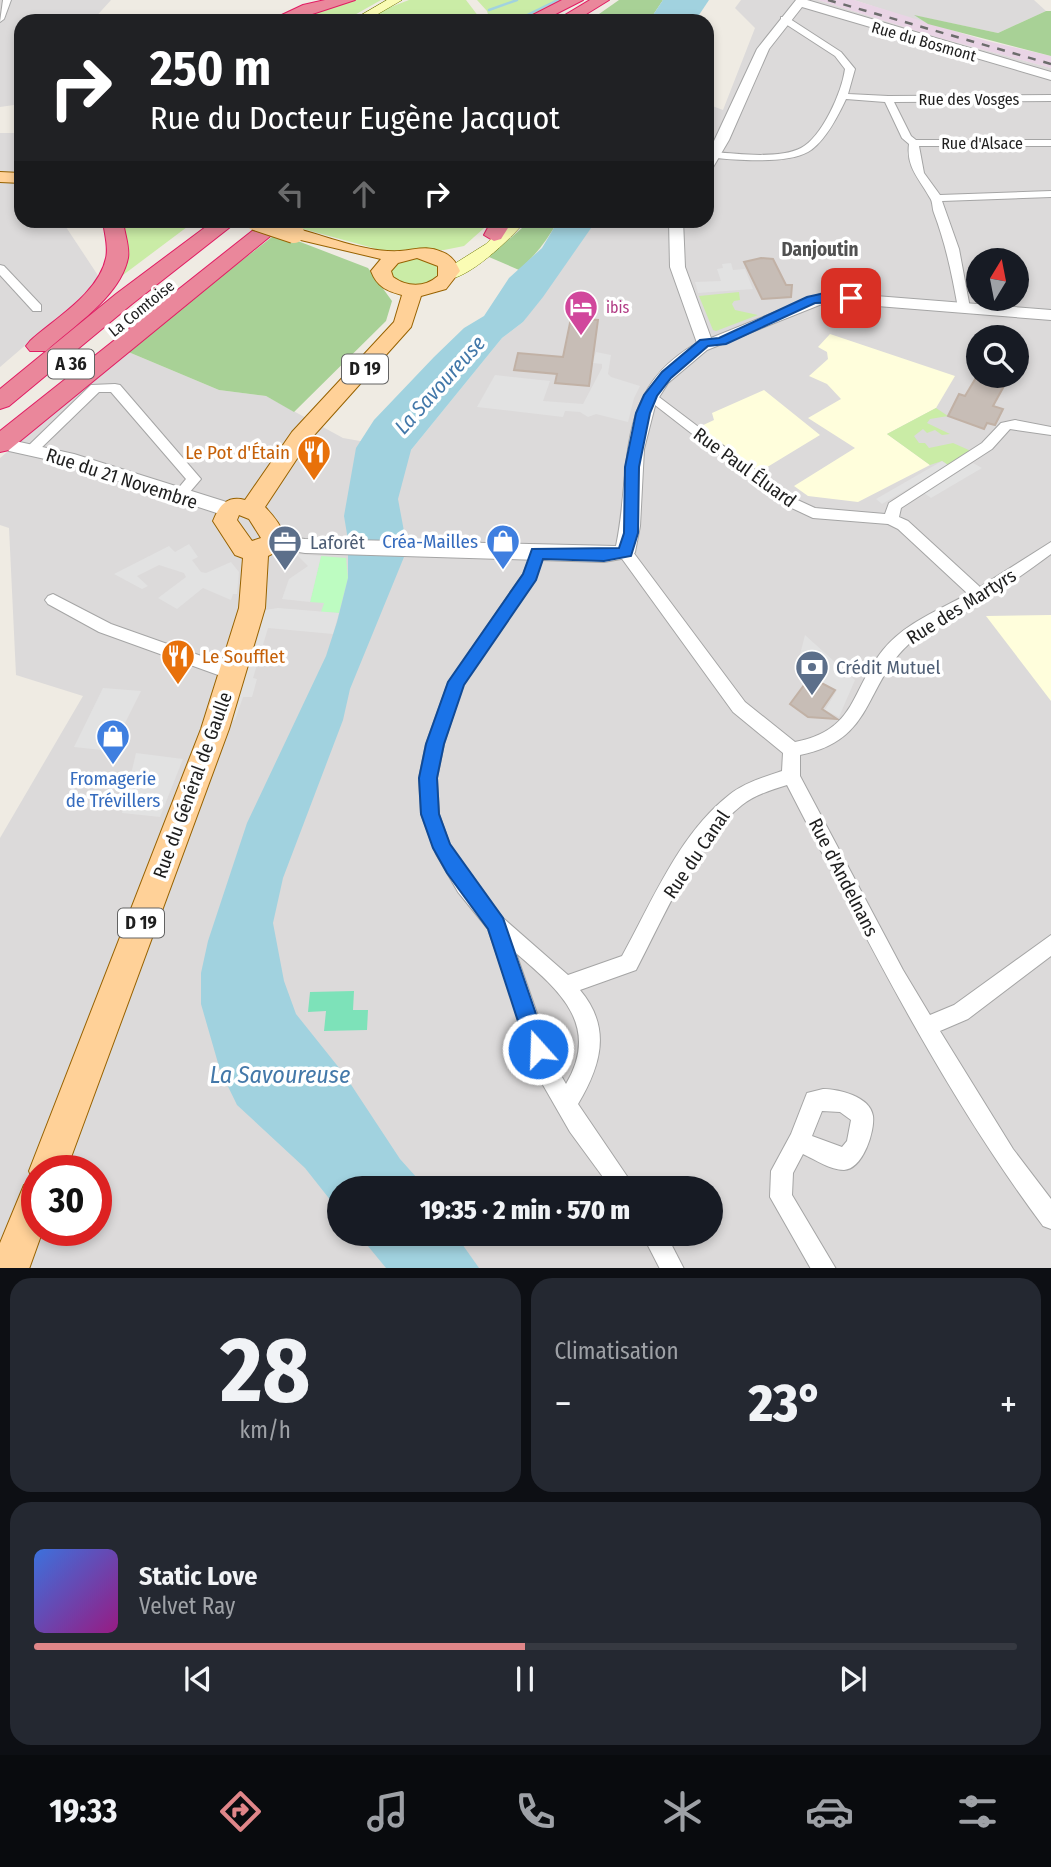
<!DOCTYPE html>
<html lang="fr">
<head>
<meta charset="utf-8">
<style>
  body { margin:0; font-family:"Fira Sans Condensed",sans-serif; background:#242831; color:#f1f3f6; height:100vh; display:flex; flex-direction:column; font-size:26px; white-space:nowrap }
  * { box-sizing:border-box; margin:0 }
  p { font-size:23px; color:#9ea1a6 }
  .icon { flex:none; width:38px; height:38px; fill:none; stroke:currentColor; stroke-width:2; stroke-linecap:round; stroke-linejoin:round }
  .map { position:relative; height:1268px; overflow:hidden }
  .sheet { display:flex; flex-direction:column; gap:10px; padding:10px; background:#0d0f14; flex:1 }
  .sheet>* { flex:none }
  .banner { position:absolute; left:14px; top:14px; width:700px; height:214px; border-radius:21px; box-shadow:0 4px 10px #0003; background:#202124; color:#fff; overflow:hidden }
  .needle { width:46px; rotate:10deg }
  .fabs { position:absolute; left:966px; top:248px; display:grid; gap:14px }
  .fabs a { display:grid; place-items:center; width:63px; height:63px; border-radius:50%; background:#171b24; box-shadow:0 4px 10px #0003; font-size:35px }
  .speed { position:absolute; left:21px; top:1155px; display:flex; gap:14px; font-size:35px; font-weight:700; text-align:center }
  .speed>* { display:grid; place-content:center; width:91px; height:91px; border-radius:50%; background:#171b24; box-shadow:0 4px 10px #0003; line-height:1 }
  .speed .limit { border:10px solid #d22; background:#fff; color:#111 }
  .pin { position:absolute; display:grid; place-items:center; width:60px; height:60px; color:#fff; margin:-30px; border-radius:14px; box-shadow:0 4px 10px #0006 }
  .me { position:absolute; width:77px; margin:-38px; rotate:340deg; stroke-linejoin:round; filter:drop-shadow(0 0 5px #0008) }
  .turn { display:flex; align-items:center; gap:24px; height:147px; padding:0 21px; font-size:32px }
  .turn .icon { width:91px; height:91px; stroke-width:2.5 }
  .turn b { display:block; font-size:49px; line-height:60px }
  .lanes { display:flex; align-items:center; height:66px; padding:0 21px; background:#0003; justify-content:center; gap:35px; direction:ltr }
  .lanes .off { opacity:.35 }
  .big { font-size:52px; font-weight:800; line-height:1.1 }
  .sheet .card { flex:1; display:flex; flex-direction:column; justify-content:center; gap:10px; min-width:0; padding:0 24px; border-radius:21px; background:#242831 }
  .sheet .dial { align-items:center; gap:0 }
  .dial b { font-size:91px; line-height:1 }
  .song { display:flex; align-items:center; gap:21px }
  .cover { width:84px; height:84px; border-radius:10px; background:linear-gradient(135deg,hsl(220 70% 55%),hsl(310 70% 35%)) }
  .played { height:7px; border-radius:4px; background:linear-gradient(90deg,#e08689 50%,#363941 50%) }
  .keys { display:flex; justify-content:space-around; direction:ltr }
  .heat { display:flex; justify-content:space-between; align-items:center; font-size:38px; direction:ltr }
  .sheet .tiles { flex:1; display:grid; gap:10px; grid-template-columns:1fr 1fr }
  .card:last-child { grid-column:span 2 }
  .trip { position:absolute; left:327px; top:1176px; width:396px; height:70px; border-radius:35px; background:#171b24; box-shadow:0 4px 10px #0003; font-weight:800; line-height:70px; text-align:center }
  .dock { display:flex; height:112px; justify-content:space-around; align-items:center; background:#090b0e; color:#9ea1a6 }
  .dock .icon { width:49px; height:49px }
  .dock .active { color:#e08689 }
  .dock b { font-size:32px; color:#f1f3f6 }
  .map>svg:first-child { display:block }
  .residential { fill:#dcdada; fill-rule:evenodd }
  .industrial { fill:#e9d4e5 }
  .education { fill:#fffedc }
  .grass { fill:#caeca6 }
  .forest { fill:#a8d196 }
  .park { fill:#bdfcc1 }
  .pitch { fill:#7de2b9 }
  .parking { fill:#e2e2e2 }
  .water { fill:#a1d2df }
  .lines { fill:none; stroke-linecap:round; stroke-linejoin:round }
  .stream { stroke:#a1d2df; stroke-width:2.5 }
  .building { fill:#c7bdb6; stroke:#c1b1a5; stroke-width:2 }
  .minor-casing { stroke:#a5a5a5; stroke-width:2 }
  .tertiary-casing { stroke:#a5a5a5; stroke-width:2 }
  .secondary-casing { stroke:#6e7900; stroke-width:1 }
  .primary-casing { stroke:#976200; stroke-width:2 }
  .motorway-casing { stroke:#e11c63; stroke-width:2 }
  .minor { fill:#fff; fill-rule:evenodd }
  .tertiary { fill:#fff; fill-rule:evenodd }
  .secondary { fill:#fafcb4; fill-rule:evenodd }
  .primary { fill:#ffd198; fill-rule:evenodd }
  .motorway { fill:#ea879b; fill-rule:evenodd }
  .rail { stroke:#6c6c6c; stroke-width:2.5; stroke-dasharray:8 8; stroke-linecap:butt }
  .primary-bridge-casing { stroke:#976200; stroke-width:22; stroke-linecap:butt }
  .primary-bridge { stroke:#ffd198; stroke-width:20 }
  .route { fill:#1a73e8; stroke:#114b97; stroke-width:2 }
  .labels { text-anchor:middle; stroke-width:7; stroke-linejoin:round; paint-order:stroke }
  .far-street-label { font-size:16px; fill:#1e1e1e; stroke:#fff }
  .far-hotel-label { font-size:16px; fill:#b23c85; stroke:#fff; text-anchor:start }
  .shield { fill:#fff; stroke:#626262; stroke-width:2 }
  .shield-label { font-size:18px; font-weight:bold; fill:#1e1e1e }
  .far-quarter-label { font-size:19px; font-weight:bold; fill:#515151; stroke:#fff }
  .food-label { font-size:19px; fill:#c56008; stroke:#fff; text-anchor:end }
  .street-label { font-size:19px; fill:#1e1e1e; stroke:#fff }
  .shop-label { font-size:19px; fill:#366cbe; stroke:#fff; text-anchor:end }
  .service-label { font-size:19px; fill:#4e5e75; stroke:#fff; text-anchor:start }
  .water-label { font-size:21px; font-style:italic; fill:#4378a9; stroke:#fff }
  .near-water-label { font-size:24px; font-style:italic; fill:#4378a9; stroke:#fff }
</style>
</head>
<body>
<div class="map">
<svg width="1051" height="1269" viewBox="0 0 1051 1269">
  <rect width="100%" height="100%" fill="#efebe3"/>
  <g class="residential">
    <polygon points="0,0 111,0 92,21 21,21 21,104 0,107"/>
    <path d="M741,0h77l118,37 115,31v1200l-1051,1v-431l83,-142 -67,-21 -7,-147 -9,-3v-67l126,-107 93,39 47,6 77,42 68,12 91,-112 21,-16 73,-101 111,-1v-116l16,6 32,-82 -20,-20zM978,261h39v38h-39zM978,338h39v38h-39zM37,1171h59v59h-59zM340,1188h370v46h-370z"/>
    <polygon points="854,0 1034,0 1046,11 998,33 917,16 928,24"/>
    <polygon points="0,133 21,133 21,220 62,221 99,277 79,299 0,367"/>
  </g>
  <polygon class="industrial" points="818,0 854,0 987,41 1051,56 1051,68 936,37"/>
  <g class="education">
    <polygon points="830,334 955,376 936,408 887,434 930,465 858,502 808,496 794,486 855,448 808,418 841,399 827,384 809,376 828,359 827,352 818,347"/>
    <polygon points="764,390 820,435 756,474 699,427 714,420 712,413"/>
    <polygon points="1051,615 1051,701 986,616"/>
  </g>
  <g class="grass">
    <polygon points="355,0 381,0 344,21 281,21"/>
    <polygon points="409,0 466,0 482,21 368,21 383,10"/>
    <polygon points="477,0 564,0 521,21 490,21 487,11"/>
    <polygon points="295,220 492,221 464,246 444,250 384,251 289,225"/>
    <polygon points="120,221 195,221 107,287"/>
    <path d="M408,258h13l15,6 2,10c-13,15 -30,12 -47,5l-2,-11z"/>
    <polygon points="739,292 740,300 734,301 732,304 735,310 758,315 716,331 713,330 699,296"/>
    <polygon points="936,408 948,416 930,419 927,423 950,434 942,435 935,430 927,433 923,429 914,436 919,443 925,443 929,448 953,443 971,451 948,465 942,461 930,465 887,434"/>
  </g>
  <g class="forest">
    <polygon points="619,0 663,0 649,21 589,21"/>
    <polygon points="1046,11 1051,11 1051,56 928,24 914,15 998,33"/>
    <path d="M530,221h28c-11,19 -22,34 -39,49l-30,-13z"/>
    <polygon points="277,233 368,268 392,301 386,321 294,412 266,396 219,390 126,351"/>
  </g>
  <polygon class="park" points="321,556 346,558 348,578 339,613 321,612 324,603 310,602"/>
  <polygon class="pitch" points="354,991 353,1010 368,1010 367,1030 324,1031 326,1011 308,1012 310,992"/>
  <g class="parking">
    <polygon points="731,263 733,270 745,269 753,289 698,293 695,282 721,281 717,269 723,268 722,264"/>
    <polygon points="596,352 611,355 608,374 611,377 640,386 634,398 628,422 596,414 588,417 580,412 565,411 563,417 477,407 495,375 550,381 543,401 583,404 602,368 602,364 593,363"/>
    <polygon points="942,461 948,465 882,504 876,499"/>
    <polygon points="973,463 982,468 931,498 924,493"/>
    <polygon points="189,544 198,557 192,560 201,572 206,573 231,562 239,572 237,594 233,594 231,600 203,588 177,609 158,598 186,577 184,573 159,565 137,576 148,586 142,589 114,574 169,546 175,552"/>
    <polygon points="296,554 321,556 310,602 282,599 289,579 308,566"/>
    <polygon points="278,608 339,613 333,634 268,628 253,678 257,679 252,697 243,697 235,720 227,721 248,648 255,648 265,610"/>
    <polygon points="805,635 855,680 839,717 825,710 837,690 796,670"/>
    <polygon points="103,688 141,691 111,751 74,747"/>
    <polygon points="136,753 183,759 160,817 122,813"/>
  </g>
  <g class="water">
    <polygon points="663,0 709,0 695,21 649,21"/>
    <polygon points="558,221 596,221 543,297 523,322 502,338 411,450 398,499 406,542 404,557 350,689 343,720 283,878 273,923 284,981 296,1014 344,1074 400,1159 426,1188 340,1188 339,1211 305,1168 237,1105 220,1070 201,1004 201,973 208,941 247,823 326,656 337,622 348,578 348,540 344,516 356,448 374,420 434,357 464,328 484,316 509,278 542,248"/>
    <polygon points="358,1234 455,1234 479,1268 386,1268"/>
  </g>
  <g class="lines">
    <g class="stream">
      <polyline points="489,10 517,0"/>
      <polyline points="444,19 446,21"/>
      <polyline points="515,21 558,0"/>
    </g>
  </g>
  <g class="building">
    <polygon points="761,258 773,259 786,285 792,285 791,297 762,299 744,262"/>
    <polygon points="571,318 598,320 589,386 555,383 557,374 514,370 518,353 563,357"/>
    <polygon points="977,376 1004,386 993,406 1003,409 995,425 987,423 984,429 948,416 959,394 965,396"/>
    <polygon points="810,677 835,690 822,709 837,719 808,717 790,704"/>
  </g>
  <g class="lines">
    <g class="minor-casing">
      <g id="minor">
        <polygon points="3,0 11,0 4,19 0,22"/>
        <path d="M781,17h6l54,35 14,17 -7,25 40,2 163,-1v6l-157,1 17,34 5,4h135v6h-132l5,27 16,22 111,-4v6l-109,4 17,48 11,59 -2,3h-8l-2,-3c-6,-33 -12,-63 -24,-95 -2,-5 -1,-11 -4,-15 -10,-19 -24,-30 -21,-54l-7,-6 -17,-36 -39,-3c-8,17 -21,43 -38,53 -21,12 -70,8 -93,6l-5,-3 5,-3c23,2 65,7 86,-4 21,-11 41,-56 44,-79l-10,-13 -54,-35z"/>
        <polygon points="0,265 4,266 41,305 41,311 33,311 0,275"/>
        <polygon points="115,384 120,385 201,479 183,500 178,502 171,497 186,479 111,392 99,392 37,452 27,452 25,449 91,385"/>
        <path d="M651,391l140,106 24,11 70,6 4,-11 93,-60 19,-20 14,-3 36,7v8l-41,-6 -18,20 -91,59 -2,9 9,4 72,66 71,-45v12c-23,17 -46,34 -71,48 -23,13 -49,22 -69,40 -49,44 -35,98 -111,113v21l103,194 27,45 24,-10 97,-70v21l-83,63 -28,12 73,118 38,50v30l-8,-3c-102,-137 -178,-290 -256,-441 -16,5 -32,10 -45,20 -48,38 -78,112 -106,165l-56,20c32,38 21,75 -2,114l57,84h-24l-41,-56 -31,-54 -51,-149 -30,-37 -22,-38 -15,-40 -2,-36 7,-34 22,-61 75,-109 10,-25 5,-1 7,5 -10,27 -72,105 -19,59 -7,34 2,36 11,31 22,35 31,38 65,57 54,-19c30,-54 57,-122 107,-161 15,-12 35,-18 53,-24l1,-18 -50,-41 -113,-156 -2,-4 2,-4h10l115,154 50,40c62,-12 55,-51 88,-92 22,-27 56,-40 85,-56l-70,-65 -10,-5 -75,-6 -32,-15 -135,-105 -1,-3zM516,953c43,37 85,72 50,131l-11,-19z"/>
        <polygon points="53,594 111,624 238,669 240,674 238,679 232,680 99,632 48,604 45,600 48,596"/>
        <path d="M823,1089c15,0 47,7 50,27 2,15 -10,53 -29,54 -14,0 -28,-10 -41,-16l-10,19 -1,22 44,74h-25l-41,-72 1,-26 20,-37 16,-41zM822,1111l18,1 11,8 -4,21 -5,6 -30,-11z"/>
        <polygon points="642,1234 666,1234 684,1269 660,1269"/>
      </g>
    </g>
    <g class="tertiary-casing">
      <g id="tertiary">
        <polygon points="796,0 807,0 1051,72 1051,80 802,7 769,49 729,140 712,169 707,170 707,156 757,49"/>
        <path d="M669,220h14l2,47 26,71 114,-46 226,18v10l-224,-18 -120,48 -39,33 -12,19 -12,47 -4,77 -5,26 -3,5 -28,5 -299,-9 -39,-6 -3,-5 10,-7 32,4 311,7c17,-80 -4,-155 81,-203l-27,-76z"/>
        <polygon points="15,441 74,454 236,505 239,510 229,517 63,463 9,451 6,447 9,443"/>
      </g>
    </g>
    <g class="secondary-casing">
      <g id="secondary">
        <polygon points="387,0 402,0 366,21 351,21"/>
        <path d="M510,220h16c-13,17 -62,64 -83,59v-8l43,-27z"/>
      </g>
    </g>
    <g class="primary-casing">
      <g id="primary">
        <polygon points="0,172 21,173 21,183 0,182"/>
        <path d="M294,228c33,8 71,25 106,23 16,-1 26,-6 42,1 9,3 14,10 18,19l-14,18 -25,7 -10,31 -103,115 -43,65c15,16 32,37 3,49l-3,52 -36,121 -163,442h-29v59h6l-14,39h-29v-26l24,-58 9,-4 -4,-10 172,-442 38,-121 4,-50 -8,-3 -22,-34c6,-15 14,-26 32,-21l47,-68 102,-110 8,-27c-15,-4 -25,-8 -31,-24l10,-12 -93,-22 -3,-4zM417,258l21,8v10c-14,12 -31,11 -45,1l-2,-6 7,-8zM239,515l10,4 12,19 -9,3 -15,-21z"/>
      </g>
    </g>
    <g class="motorway-casing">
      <g id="motorway">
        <polygon points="325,0 355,0 291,21 269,21 303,5"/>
        <polygon points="562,0 583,0 542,21 521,21"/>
        <polygon points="590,0 609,0 575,21 555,21"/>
        <path d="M103,220h20c1,13 7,26 5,38 -8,39 -55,68 -82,93h-16l-4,-5 4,-5c24,-22 69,-48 76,-83 3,-12 -2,-25 -3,-38z"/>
        <polygon points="215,220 239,220 132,304 9,406 0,409 0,389 116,294"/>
        <polygon points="266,220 290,220 9,450 0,452 0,431"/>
        <polygon points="492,220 513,220 501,239 494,241 484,235"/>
      </g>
    </g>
    <use href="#minor" class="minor"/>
    <use href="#tertiary" class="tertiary"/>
    <use href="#secondary" class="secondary"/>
    <use href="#primary" class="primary"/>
    <use href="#motorway" class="motorway"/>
    <polyline class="rail" points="828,0 1051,64"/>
    <g class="primary-bridge-casing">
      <polyline id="primary-bridge" points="255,220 294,233"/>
    </g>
    <use href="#primary-bridge" class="primary-bridge"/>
  </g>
  <polygon class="route" points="825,293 851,295 857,298 851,302 815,303 726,344 708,346 671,378 657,396 650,413 639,467 638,533 631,556 604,561 543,559 536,580 464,685 444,744 437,778 439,814 450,844 503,918 548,1049 545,1056 538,1059 530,1056 527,1049 488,929 447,873 433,848 421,814 419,778 426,744 448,682 523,574 532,549 619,548 624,533 625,467 636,413 644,395 662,372 700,340 719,338 807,297"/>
  <defs>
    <g id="hotel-pin" transform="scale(1.75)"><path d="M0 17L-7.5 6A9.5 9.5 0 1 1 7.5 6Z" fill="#d1479c" stroke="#fff"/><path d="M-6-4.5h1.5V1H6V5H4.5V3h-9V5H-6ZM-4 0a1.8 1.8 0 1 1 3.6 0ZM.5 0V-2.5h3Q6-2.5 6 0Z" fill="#fff"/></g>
    <g id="restaurant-pin" transform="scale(1.75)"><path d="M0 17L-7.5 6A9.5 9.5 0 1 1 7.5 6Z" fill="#e8710a" stroke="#fff"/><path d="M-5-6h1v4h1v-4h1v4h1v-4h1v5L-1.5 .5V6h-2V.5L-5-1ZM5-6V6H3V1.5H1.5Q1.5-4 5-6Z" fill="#fff"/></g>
    <g id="shop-pin" transform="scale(1.75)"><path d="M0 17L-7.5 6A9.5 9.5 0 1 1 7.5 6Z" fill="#3f7fe0" stroke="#fff"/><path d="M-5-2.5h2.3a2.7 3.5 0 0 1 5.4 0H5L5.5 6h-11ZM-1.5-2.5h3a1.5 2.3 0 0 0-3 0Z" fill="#fff"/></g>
    <g id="office-pin" transform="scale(1.75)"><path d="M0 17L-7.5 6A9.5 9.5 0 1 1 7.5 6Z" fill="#5c6f8a" stroke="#fff"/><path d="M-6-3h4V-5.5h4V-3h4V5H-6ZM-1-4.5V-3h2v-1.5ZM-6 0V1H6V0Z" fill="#fff"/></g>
    <g id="bank-pin" transform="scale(1.75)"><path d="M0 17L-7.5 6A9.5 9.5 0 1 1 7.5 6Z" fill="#5c6f8a" stroke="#fff"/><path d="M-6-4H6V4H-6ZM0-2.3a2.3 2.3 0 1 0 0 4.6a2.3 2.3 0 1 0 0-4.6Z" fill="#fff"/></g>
  </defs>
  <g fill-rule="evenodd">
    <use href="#hotel-pin" x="581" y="307"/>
    <use href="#restaurant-pin" x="314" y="452"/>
    <use href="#shop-pin" x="503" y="541"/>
    <use href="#office-pin" x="285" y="542"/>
    <use href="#restaurant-pin" x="178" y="656"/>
    <use href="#bank-pin" x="812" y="667"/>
    <use href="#shop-pin" x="113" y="736"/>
  </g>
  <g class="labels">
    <g class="far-street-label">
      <text transform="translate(924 41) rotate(16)" y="6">Rue du Bosmont</text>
      <text x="969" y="105">Rue des Vosges</text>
      <text x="982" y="149">Rue d'Alsace</text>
      <text transform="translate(141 308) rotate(-39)" y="6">La Comtoise</text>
    </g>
    <g class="far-hotel-label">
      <text x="606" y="313">ibis</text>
    </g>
    <g class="shield">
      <rect x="48" y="349.5" width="46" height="29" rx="5"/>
      <rect x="342" y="354.5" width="46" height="29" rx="5"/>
      <rect x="118" y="908.5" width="46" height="29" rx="5"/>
    </g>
    <g class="shield-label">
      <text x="71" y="370">A 36</text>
      <text x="365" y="375">D 19</text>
      <text x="141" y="929">D 19</text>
    </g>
    <g class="far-quarter-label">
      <text x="820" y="256">Danjoutin</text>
    </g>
    <g class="food-label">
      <text x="290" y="459">Le Pot d'Étain</text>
      <text x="202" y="663" text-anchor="start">Le Soufflet</text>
    </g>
    <g class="street-label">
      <text transform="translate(745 467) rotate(36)" y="7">Rue Paul Éluard</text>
      <text transform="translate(122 478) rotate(18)" y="7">Rue du 21 Novembre</text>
      <text transform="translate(961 606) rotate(-32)" y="7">Rue des Martyrs</text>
      <text transform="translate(192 785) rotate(-70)" y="7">Rue du Général de Gaulle</text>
      <text transform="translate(696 854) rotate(-56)" y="7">Rue du Canal</text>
      <text transform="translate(844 877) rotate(63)" y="7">Rue d'Andelnans</text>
    </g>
    <g class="shop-label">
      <text x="478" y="548">Créa-Mailles</text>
      <text x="113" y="785" text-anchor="middle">Fromagerie<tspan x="113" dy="22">de Trévillers</tspan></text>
    </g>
    <g class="service-label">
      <text x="310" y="549">Laforêt</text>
      <text x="836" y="674">Crédit Mutuel</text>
    </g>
    <g class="water-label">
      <text transform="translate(440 385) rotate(-48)" y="7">La Savoureuse</text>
    </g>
    <g class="near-water-label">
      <text x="280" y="1083">La Savoureuse</text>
    </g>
  </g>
</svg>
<div class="fabs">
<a><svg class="needle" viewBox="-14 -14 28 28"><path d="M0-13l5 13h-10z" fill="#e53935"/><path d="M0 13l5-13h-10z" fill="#9ea1a6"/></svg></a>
<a><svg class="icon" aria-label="search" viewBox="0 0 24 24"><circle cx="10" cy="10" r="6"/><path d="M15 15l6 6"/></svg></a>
</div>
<div class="speed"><div class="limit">30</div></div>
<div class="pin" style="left:851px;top:298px;background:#d93025"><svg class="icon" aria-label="arrive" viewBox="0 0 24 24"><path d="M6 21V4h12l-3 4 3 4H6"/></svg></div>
<svg class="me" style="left:538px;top:1049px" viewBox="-20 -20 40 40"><circle r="17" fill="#1a73e8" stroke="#fff" stroke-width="3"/><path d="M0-11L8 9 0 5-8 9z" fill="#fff"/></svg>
<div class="trip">19:35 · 2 min · 570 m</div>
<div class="banner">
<div class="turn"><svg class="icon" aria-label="right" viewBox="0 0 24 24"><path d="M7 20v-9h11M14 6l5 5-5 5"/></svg><div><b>250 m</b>Rue du Docteur Eugène Jacquot</div></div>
<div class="lanes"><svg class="icon off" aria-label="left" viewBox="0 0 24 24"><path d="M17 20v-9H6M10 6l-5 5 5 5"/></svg><svg class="icon off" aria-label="ahead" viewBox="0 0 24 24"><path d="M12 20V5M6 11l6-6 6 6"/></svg><svg class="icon" aria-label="right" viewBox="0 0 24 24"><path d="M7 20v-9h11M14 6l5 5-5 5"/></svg></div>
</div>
</div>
<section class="sheet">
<div class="tiles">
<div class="card dial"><b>28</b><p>km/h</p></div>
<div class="card"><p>Climatisation</p>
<div class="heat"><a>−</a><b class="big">23°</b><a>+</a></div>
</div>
<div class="card">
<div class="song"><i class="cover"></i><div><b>Static Love</b><p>Velvet Ray</p></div></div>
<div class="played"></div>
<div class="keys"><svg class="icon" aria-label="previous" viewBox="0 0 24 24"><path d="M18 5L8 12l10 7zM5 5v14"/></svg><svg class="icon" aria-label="pause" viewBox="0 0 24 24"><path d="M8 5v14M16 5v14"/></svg><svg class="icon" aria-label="next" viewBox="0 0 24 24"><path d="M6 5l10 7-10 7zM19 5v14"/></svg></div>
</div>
</div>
</section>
<nav class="dock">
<b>19:33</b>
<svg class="icon active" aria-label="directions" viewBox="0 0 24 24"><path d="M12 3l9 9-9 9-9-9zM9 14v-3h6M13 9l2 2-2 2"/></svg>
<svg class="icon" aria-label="music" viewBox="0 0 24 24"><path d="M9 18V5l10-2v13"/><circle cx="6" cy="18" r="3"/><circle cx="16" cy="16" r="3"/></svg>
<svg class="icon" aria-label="phone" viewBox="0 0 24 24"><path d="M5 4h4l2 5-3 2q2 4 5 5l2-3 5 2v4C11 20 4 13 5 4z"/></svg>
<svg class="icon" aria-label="climate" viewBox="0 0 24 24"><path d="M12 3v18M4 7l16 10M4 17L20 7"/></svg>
<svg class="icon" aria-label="car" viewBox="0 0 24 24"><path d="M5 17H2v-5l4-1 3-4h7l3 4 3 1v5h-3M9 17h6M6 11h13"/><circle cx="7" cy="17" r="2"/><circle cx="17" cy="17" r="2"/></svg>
<svg class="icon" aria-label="filters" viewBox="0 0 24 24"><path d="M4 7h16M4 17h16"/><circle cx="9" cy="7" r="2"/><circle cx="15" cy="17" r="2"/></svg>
</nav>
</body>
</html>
